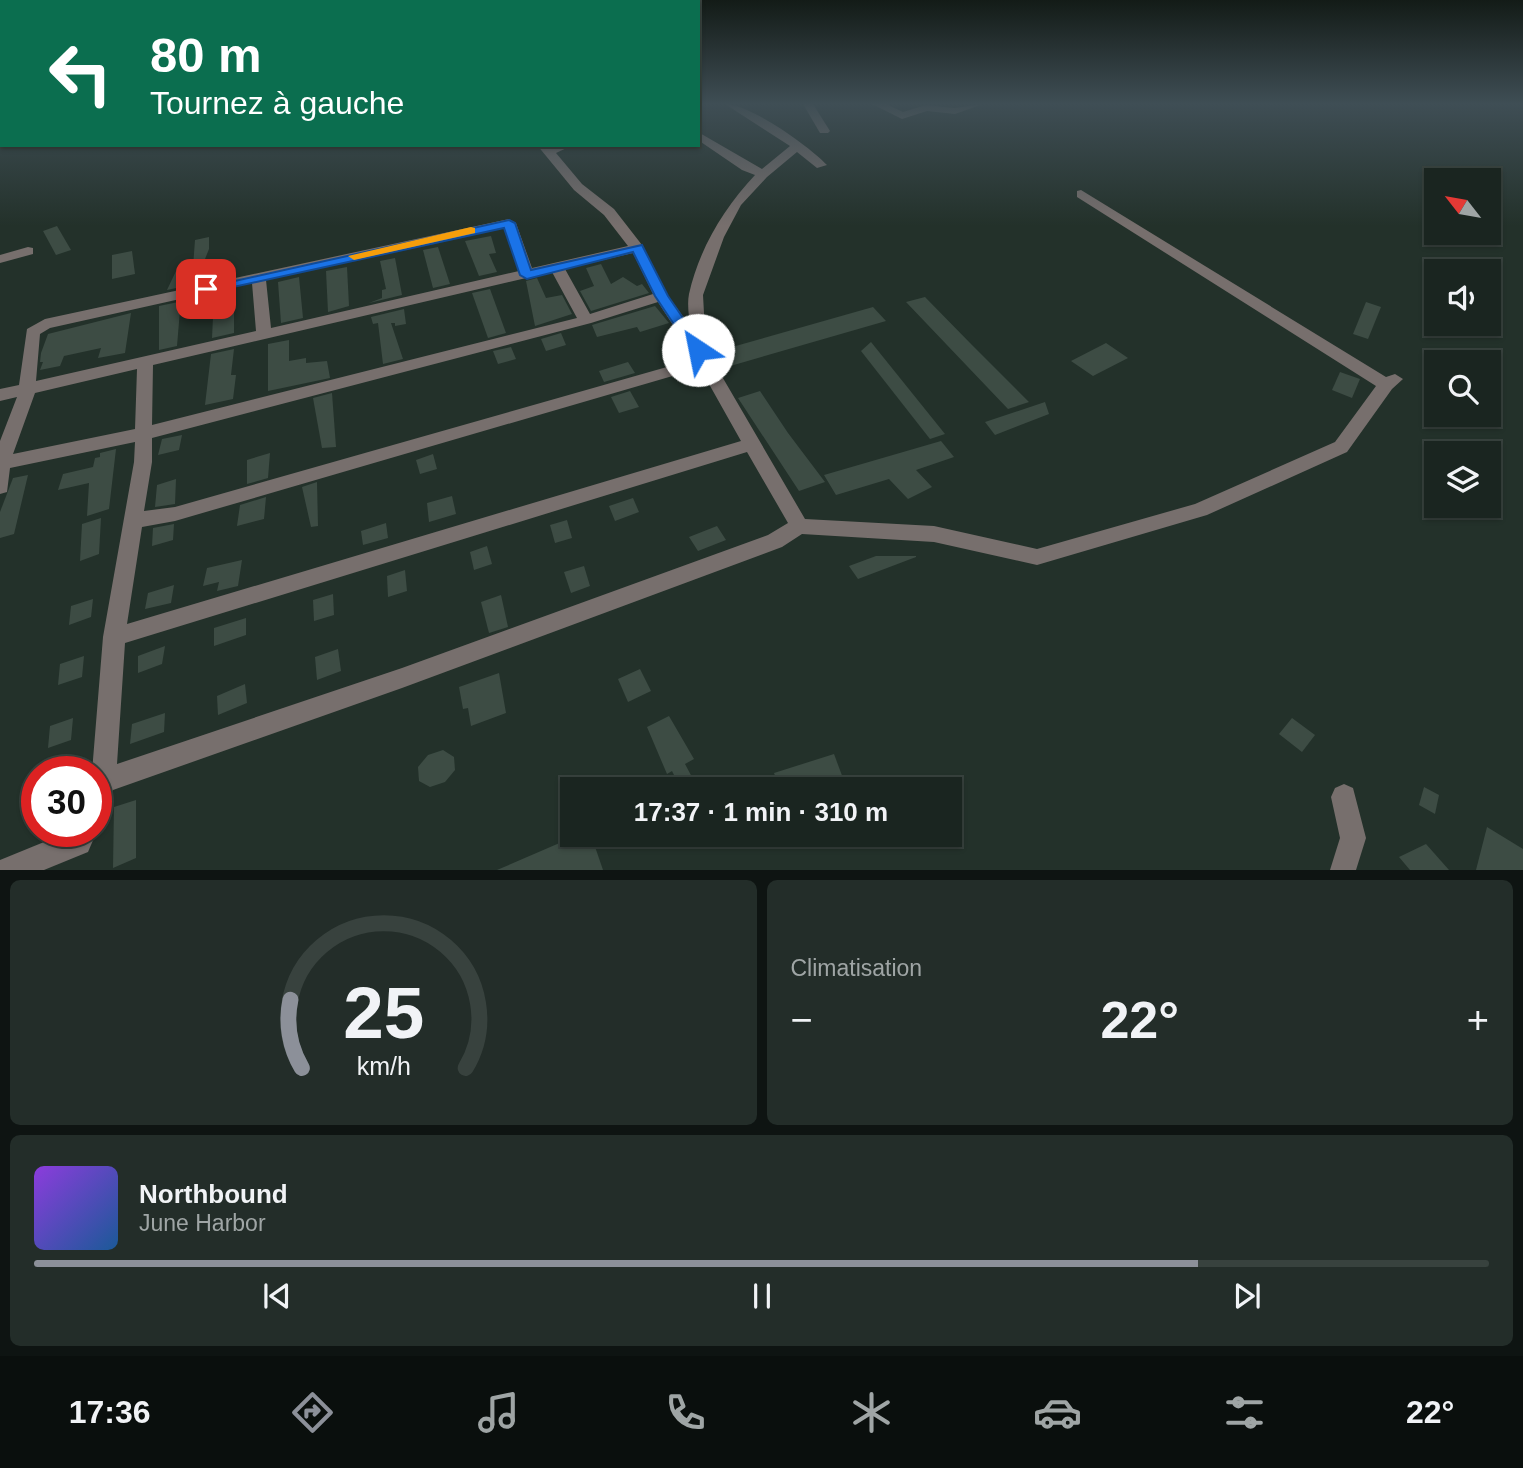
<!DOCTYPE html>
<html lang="fr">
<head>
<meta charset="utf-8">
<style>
  body { margin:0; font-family:Helvetica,sans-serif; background:#232d29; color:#f1f3f6; height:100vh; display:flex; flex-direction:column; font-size:26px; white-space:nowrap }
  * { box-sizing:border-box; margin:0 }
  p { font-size:23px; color:#9fa5a5 }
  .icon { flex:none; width:38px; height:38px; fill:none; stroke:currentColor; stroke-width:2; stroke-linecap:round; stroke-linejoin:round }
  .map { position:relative; height:870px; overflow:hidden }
  .sheet { display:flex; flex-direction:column; gap:10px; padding:10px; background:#0e1412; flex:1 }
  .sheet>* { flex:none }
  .banner { position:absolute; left:0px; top:0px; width:700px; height:147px; box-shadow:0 2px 5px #0004,0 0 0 2px #38423e; background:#0b6e4f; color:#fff; overflow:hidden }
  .needle { width:46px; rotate:301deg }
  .fabs { position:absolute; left:1424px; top:168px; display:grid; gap:14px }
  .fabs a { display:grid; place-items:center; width:77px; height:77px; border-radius:0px; background:#1a2520; box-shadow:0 2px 5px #0004,0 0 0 2px #38423e; font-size:35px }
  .speed { position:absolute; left:21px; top:756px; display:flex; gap:14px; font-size:35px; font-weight:700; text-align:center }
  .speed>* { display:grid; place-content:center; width:91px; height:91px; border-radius:50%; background:#1a2520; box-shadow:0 2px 5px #0004,0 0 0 2px #38423e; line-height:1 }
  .speed .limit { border:10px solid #d22; background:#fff; color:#111 }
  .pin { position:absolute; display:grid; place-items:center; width:60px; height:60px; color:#fff; margin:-30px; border-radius:14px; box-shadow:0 4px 10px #0006 }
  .me { position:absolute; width:77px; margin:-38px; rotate:326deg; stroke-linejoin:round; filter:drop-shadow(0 0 5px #0008) }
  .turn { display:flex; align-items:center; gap:24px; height:147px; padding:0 35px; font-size:32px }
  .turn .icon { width:91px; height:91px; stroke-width:2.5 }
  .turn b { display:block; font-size:49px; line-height:60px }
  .big { font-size:52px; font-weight:700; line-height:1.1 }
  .sheet .tile { flex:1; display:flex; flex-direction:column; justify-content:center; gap:10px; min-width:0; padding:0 24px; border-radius:10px; background:#232d29 }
  .sheet .dial { align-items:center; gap:0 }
  .dial svg { height:182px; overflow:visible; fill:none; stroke:#38423e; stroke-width:7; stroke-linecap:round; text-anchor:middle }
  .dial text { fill:#f1f3f6; stroke:none }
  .song { display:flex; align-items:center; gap:21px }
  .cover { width:84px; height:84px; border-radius:10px; background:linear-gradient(135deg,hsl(270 70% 55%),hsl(210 70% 35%)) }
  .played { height:7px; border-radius:4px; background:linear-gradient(90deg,#8c9099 80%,#38423e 80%) }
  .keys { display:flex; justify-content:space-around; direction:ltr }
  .heat { display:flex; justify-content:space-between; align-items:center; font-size:38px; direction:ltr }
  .sheet .tiles { flex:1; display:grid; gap:10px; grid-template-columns:1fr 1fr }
  .tile:last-child { grid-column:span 2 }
  .trip { position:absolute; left:560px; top:777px; width:402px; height:70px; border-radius:0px; background:#1a2520; box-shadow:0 2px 5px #0004,0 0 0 2px #38423e; font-weight:700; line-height:70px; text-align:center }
  .tabs { display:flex; height:112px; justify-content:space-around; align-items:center; background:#0a0f0d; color:#9fa5a5 }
  .tabs .icon { width:49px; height:49px }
  .tabs .active { color:#8c9099 }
  .tabs b { font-size:32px; color:#f1f3f6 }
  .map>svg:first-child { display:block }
  .building { fill:#3d4c44 }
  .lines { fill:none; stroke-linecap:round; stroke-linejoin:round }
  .minor { fill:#776f6d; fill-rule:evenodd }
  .route { fill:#1a73e8; stroke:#114b97; stroke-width:2 }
  .slow { fill:#f59e0b }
</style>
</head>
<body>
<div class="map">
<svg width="1523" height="870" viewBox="0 0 1523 870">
  <rect width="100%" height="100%" fill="#23312a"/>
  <g class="building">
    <polygon points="57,226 71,250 56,255 43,231"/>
    <polygon points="491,236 496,253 489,254 497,272 479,276 465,241"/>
    <polygon points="209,237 209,249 195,284 167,290 177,269 193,267 195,240"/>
    <polygon points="438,247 450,284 433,288 423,250"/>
    <polygon points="132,251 135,274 112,279 112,255"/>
    <polygon points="395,258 402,295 369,303 382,298 382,290 386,289 380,261"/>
    <polygon points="601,264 611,284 623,277 637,286 642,284 649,293 591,311 580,291 594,286 586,268"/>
    <polygon points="347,267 349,306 328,312 326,271"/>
    <polygon points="299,277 303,318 281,323 278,282"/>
    <polygon points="537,278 546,298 562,295 572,314 535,326 526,281"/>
    <polygon points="490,289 506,333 488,338 472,293"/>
    <polygon points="234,291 234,333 212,338 214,296"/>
    <polygon points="925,297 972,345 1029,402 1008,409 906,302"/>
    <polygon points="188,300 180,310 177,346 159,350 159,306"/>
    <polygon points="1366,302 1381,307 1368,339 1353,334"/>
    <polygon points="655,306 669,323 640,332 637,327 597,337 592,325"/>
    <polygon points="873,307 886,321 720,369 711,353"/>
    <polygon points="404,309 406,324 395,326 395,323 391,323 403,359 383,364 378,323 373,324 371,317"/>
    <polygon points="131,313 125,353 98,358 101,348 64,356 60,366 40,370 43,362 40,362 41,353 48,334"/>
    <polygon points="561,333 566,345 546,351 541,339"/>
    <polygon points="289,340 289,361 306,358 306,363 327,361 330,378 268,391 268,344"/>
    <polygon points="871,342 945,434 930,439 861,351"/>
    <polygon points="1106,343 1128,358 1093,376 1071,361"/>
    <polygon points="511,347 516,359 498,364 493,351"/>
    <polygon points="234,349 231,375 236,375 233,399 205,405 211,354"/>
    <polygon points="628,362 635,373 604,382 599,371"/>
    <polygon points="1340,372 1360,379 1352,398 1332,390"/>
    <polygon points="630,391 639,407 619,413 611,397"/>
    <polygon points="760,391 788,433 825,482 799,491 738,398"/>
    <polygon points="332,393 336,447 322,448 313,398"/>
    <polygon points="1045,402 1049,414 995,435 985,422"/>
    <polygon points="182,435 179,450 158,455 162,439"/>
    <polygon points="941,441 954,457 916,470 932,487 908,499 889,479 836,495 824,475"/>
    <polygon points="116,449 109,509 87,516 89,483 58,490 63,474 93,467 95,458 100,457 100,453"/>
    <polygon points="270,453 268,478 247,484 247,460"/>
    <polygon points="433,454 437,469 420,474 416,460"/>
    <polygon points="28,475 14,534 0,538 0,512 13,478"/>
    <polygon points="176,479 175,504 155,507 157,485"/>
    <polygon points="317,482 318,526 311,527 302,487"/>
    <polygon points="452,496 456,514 429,522 427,503"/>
    <polygon points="266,497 264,519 237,526 240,505"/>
    <polygon points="633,498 639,512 615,521 609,506"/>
    <polygon points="101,518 99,554 80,561 82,524"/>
    <polygon points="567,520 572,538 555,543 550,525"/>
    <polygon points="386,523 388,538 363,545 361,531"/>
    <polygon points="174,524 173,540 152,546 153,528"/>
    <polygon points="717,526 726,540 698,551 689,537"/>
    <polygon points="487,546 492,564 474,570 470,552"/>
    <polygon points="876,556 916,556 916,557 858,579 849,566"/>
    <polygon points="242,560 238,586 217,591 219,582 203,586 207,568"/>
    <polygon points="584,566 590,586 571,593 564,572"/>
    <polygon points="405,570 407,591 388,597 387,576"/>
    <polygon points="174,585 171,603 145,609 148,593"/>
    <polygon points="333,594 334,615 314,621 313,600"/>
    <polygon points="501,595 508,627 489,633 481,602"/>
    <polygon points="93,599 91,617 69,625 71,606"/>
    <polygon points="246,618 246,635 214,646 214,628"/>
    <polygon points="165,646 162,664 138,673 138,656"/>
    <polygon points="338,649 341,671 317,680 315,657"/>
    <polygon points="84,656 82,677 58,685 60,664"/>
    <polygon points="640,669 651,691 628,702 618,679"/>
    <polygon points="499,673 506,713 471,726 468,708 463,709 459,687"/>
    <polygon points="245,684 247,703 218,715 217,696"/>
    <polygon points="165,713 164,732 130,744 132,724"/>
    <polygon points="669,716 694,759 685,764 693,779 680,787 672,771 667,774 647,727"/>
    <polygon points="73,718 71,740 48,748 50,726"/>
    <polygon points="1292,718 1315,735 1302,752 1279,734"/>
    <polygon points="443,750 454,757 455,770 445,782 430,787 419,781 418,767 428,755"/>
    <polygon points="834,754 847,789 780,789 774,773"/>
    <polygon points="1424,787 1439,795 1435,814 1419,805"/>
    <polygon points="136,800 136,858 113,868 114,807"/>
    <polygon points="1487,827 1523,849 1523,870 1476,870"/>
    <polygon points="578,835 591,835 603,870 497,870"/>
    <polygon points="1426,844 1449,870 1410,870 1399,857"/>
  </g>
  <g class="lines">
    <g class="minor">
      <path d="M725,104c25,0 84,42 102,61l-10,3 -20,-16 -30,25 -26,28 -17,32 -21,58 3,54 99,170 129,7 103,23 158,-45 140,-62 41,-56 -299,-189v-6l4,-1 305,187 9,-3 8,5 -11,10 -45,63 -140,63 -170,50 -103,-23 -132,-8 -20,13 -380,141 -289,102 -8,20 -9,4v-42h-4l11,-135 31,-175 1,-20 -125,26 -3,24 -7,2v-53l17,-44 -17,4v-12l19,-4 8,-56 18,-10 464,-100 7,4 16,45 96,-22 -24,-31 -30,-25 -37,-45h36l-17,8 26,31 32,25 28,36 26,51 22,30c-1,-10 -3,-22 -1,-32 10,-45 35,-86 66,-119l-13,-5 -44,-30v-8l64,37 28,-23zM504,228l15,43 -248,57 -5,-48zM633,253l20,41 -63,20 -25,-45zM552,272l25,46 -425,107 1,-60zM252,283l4,48 -220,50 4,-47 10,-6zM658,302l37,57 -520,148 -31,4 8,-49v-24l439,-115zM700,368l41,73 -614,183 15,-97 33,-6zM137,369l-2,60 -122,25 22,-61zM747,452l41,71 -20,12 -366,133 -285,96 8,-121z"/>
      <polygon points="803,104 813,104 830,131 828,133 820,133"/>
      <polygon points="872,104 886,104 903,112 926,105 954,108 983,104 955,114 927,111 902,119"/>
      <polygon points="28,247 33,248 33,254 0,263 0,255"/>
      <polygon points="1344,784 1353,788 1366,838 1356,870 1330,870 1340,838 1331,797 1335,788"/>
      <polygon points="96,829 97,831 88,852 44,870 0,870 0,860 71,831"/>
    </g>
  </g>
  <linearGradient id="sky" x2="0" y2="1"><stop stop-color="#131b17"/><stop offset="0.46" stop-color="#3f4e55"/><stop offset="1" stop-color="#3f4e55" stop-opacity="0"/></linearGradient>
  <rect width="1523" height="226" fill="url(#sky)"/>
  <polygon class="route" points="509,220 515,223 531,270 642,245 668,296 705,350 703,353 693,353 655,296 633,252 527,279 520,275 504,228 206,293 199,289"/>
  <polygon class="slow" points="471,227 475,228 475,233 354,260 348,256"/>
</svg>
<div class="fabs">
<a><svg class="needle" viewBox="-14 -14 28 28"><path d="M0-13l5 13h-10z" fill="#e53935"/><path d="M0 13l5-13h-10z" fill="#9fa5a5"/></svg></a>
<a><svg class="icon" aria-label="sound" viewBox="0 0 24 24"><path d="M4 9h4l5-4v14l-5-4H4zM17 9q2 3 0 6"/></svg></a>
<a><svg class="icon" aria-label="search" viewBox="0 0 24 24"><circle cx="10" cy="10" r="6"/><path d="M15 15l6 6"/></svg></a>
<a><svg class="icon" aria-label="layers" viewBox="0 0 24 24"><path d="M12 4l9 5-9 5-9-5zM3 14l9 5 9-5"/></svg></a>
</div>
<div class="speed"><div class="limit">30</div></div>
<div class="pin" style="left:206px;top:289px;background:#d93025"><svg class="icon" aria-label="arrive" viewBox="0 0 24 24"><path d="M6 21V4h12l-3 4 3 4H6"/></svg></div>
<svg class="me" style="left:698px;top:350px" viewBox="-20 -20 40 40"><circle r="19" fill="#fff"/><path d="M0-13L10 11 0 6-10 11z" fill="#1a73e8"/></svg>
<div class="trip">17:37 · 1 min · 310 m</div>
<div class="banner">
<div class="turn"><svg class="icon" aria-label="left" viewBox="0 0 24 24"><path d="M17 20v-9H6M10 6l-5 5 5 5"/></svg><div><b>80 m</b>Tournez à gauche</div></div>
</div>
</div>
<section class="sheet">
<div class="tiles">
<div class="tile dial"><svg viewBox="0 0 100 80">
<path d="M14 69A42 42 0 1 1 86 69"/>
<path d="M14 69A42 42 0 0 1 9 39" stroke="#8c9099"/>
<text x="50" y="56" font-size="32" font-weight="700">25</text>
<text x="50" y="72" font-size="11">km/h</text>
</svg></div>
<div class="tile"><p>Climatisation</p>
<div class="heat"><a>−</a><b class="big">22°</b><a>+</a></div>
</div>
<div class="tile">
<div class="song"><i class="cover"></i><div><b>Northbound</b><p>June Harbor</p></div></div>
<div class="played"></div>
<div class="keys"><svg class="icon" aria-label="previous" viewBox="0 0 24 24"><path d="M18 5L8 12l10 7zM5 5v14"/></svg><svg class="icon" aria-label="pause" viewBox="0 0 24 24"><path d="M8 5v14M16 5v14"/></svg><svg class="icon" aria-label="next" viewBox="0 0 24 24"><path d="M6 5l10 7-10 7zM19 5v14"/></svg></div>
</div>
</div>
</section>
<nav class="tabs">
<b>17:36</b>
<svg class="icon active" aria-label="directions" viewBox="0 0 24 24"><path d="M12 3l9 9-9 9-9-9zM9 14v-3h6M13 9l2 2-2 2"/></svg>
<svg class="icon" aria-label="music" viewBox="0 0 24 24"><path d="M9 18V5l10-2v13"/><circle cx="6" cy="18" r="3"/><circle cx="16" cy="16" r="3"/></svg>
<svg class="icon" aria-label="phone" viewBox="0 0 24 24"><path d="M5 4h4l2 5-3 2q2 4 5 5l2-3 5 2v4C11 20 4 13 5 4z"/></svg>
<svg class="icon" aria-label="climate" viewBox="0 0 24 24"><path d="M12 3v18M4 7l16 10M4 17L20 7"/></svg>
<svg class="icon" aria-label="car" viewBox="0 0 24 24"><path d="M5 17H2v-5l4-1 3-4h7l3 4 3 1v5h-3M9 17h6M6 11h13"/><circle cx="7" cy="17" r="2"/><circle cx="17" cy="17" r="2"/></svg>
<svg class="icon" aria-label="filters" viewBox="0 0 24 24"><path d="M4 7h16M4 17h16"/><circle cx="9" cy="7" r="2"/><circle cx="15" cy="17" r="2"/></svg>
<b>22°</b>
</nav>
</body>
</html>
